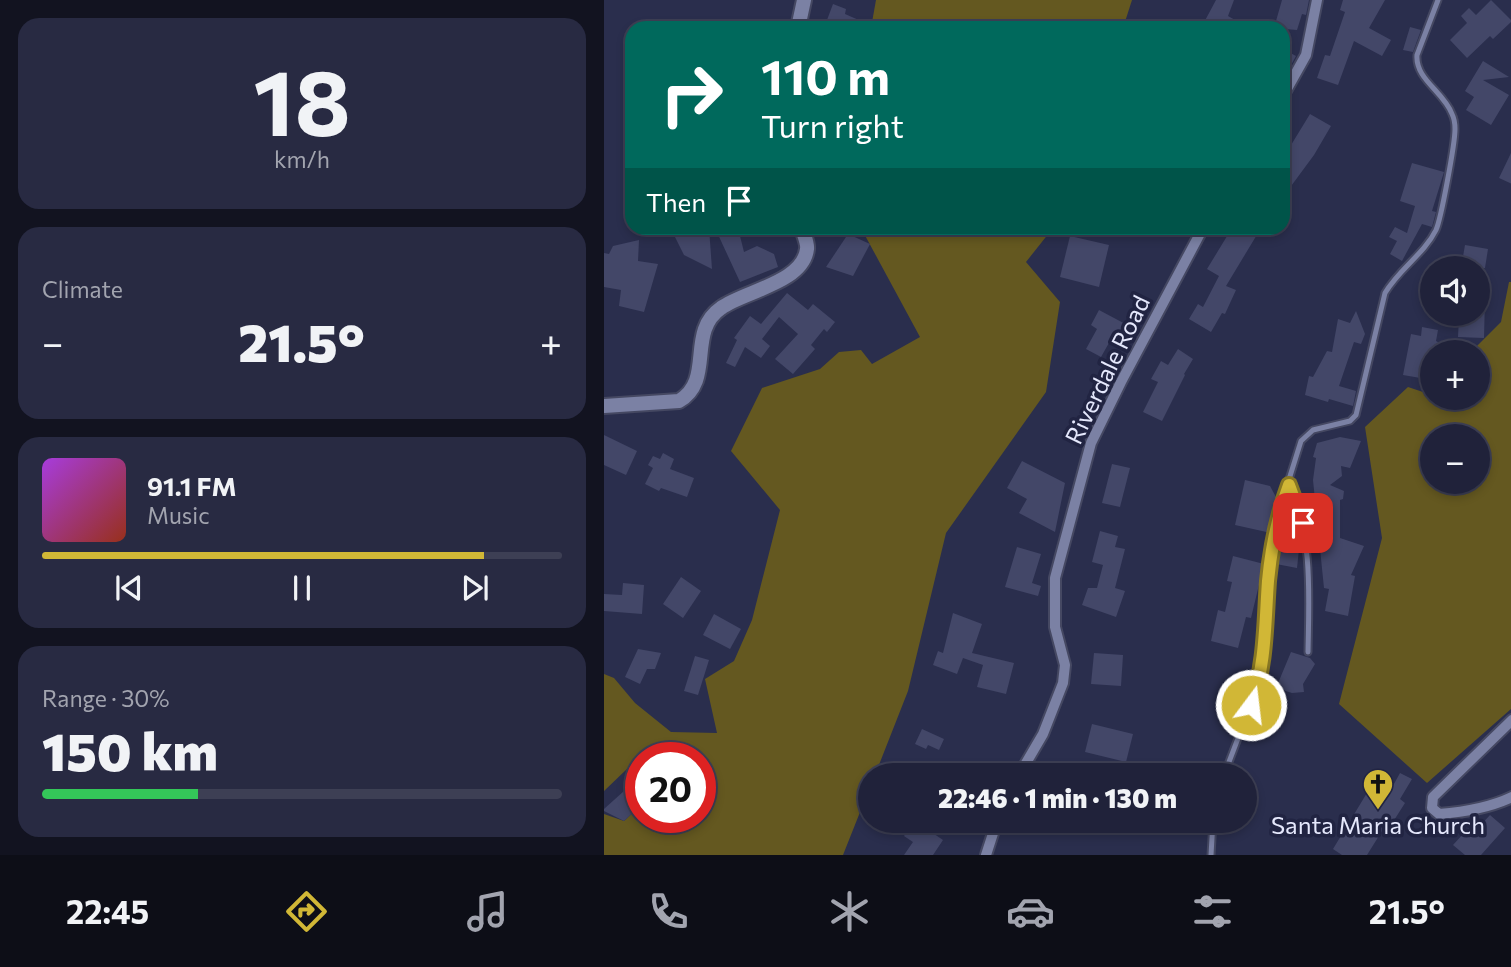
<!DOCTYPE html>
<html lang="en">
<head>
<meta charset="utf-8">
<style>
  body { margin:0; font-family:Commissioner,sans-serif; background:#282a42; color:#f1f3f6; height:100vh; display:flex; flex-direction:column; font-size:26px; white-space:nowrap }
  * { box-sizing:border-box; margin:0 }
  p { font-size:23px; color:#a2a4af }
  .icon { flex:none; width:38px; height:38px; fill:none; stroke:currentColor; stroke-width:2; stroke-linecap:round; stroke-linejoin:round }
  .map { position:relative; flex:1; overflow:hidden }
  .details { display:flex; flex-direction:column; gap:18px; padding:18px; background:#121320; width:604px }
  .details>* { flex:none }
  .hud { position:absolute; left:21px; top:21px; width:665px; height:214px; border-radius:21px; box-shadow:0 4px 10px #0003,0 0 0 2px #3d3f54; background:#00695c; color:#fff; overflow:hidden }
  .controls { position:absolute; left:816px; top:256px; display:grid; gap:14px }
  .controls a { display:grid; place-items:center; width:70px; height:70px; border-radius:50%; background:#20223a; box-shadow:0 4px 10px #0003,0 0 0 2px #3d3f54; font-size:35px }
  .speed { position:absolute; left:21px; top:742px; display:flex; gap:14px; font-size:35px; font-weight:700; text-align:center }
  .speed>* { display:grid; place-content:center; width:91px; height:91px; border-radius:50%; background:#20223a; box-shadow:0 4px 10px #0003,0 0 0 2px #3d3f54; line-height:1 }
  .speed .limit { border:10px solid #d22; background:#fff; color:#111 }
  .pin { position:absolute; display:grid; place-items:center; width:60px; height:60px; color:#fff; margin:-30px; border-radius:14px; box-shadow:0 4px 10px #0006 }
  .me { position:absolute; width:77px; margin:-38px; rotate:15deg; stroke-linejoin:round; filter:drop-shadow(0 0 5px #0008) }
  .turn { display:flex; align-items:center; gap:24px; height:147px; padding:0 21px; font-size:32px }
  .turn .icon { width:91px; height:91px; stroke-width:2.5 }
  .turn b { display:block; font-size:49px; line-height:60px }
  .then { display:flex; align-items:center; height:66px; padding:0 21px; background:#0003; gap:14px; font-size:26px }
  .big { font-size:52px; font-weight:800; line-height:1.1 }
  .details .tile { flex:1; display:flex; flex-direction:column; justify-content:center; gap:10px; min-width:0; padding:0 24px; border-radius:21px; background:#282a42 }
  .details .dial { align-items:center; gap:0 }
  .dial b { font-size:91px; line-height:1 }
  .song { display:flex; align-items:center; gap:21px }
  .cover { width:84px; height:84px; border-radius:10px; background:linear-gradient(135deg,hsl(280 70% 55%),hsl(10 70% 35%)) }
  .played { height:7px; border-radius:4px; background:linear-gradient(90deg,#d1b736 85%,#3d3f54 85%) }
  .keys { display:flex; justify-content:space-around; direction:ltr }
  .heat { display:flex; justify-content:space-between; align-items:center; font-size:38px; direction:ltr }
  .charge { height:10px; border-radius:5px; background:linear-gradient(90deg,#34c759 30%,#3d3f54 0) }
  .trip { position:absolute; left:254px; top:763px; width:399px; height:70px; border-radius:35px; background:#20223a; box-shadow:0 4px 10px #0003,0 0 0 2px #3d3f54; font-weight:800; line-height:70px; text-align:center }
  .menu { display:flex; height:112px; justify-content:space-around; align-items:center; background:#0d0e17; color:#a2a4af }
  .menu .icon { width:49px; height:49px }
  .menu .active { color:#d1b736 }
  .menu b { font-size:32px; color:#f1f3f6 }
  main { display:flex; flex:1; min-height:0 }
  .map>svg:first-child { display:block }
  .green { fill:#645820; fill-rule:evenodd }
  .building { fill:#434768 }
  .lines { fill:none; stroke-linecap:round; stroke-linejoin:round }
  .service-casing { stroke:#454862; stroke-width:9 }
  .minor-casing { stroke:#454862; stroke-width:14 }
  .tertiary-casing { stroke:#454862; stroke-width:18 }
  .service { stroke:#7b81a4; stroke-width:5 }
  .minor { stroke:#7b81a4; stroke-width:10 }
  .tertiary { stroke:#7b81a4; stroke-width:14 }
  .route-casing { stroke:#887723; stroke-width:18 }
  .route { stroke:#d1b736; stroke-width:12 }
  .labels { text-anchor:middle; stroke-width:7; stroke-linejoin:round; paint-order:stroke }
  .street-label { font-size:24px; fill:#e5e8fc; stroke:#212442 }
  .poi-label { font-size:24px; fill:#e5e8fc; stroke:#212442 }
</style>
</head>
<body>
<main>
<section class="details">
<div class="tile dial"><b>18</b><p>km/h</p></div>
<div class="tile"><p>Climate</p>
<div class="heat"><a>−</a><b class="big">21.5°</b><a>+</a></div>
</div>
<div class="tile">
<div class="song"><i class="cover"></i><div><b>91.1 FM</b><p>Music</p></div></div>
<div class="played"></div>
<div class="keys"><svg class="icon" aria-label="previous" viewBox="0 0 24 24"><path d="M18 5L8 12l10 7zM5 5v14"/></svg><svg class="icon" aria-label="pause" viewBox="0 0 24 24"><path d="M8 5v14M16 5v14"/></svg><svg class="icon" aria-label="next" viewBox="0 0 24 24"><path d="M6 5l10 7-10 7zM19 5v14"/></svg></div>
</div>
<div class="tile"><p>Range · 30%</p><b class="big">150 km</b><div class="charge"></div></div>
</section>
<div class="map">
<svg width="908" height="855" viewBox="0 0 908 855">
  <rect width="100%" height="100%" fill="#2a2e4d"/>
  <g class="green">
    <polygon points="272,0 528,0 519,28 267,28"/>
    <polygon points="257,228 449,228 422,262 456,302 442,392 342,533 304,691 271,775 266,775 266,787 239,855 0,855 0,814 20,821 37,805 37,817 96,817 96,758 37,758 37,775 24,768 0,791 0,674 10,678 31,703 67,732 113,733 101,679 130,661 148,620 176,510 127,451 158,388 216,369 235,352 257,350 268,364 316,337"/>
    <path d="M905,282h2v427l-84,74 -88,-79 43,-166 -17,-111 43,-40 24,8v2h8l28,9v-9h9v-45h-6l30,-30zM828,436h45v45h-45z"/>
  </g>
  <g class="building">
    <polygon points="612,0 630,0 624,16 645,28 597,28"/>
    <polygon points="678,0 705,0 702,15 698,14 693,30 670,28"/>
    <polygon points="739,0 781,0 765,28 787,40 778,56 750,41 734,85 713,78 721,55 726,56 741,12 736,10"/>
    <polygon points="887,0 908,21 889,39 886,36 863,58 846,40 863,23 857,16 865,8 872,15"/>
    <polygon points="229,4 242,9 241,14 273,28 220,28"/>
    <polygon points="806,27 817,30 809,52 799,50"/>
    <polygon points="679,49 692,56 679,80"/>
    <polygon points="879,61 905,77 879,80 905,95 887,125 862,110 870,97 861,91"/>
    <polygon points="706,114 727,126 710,155 679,197 679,147 684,150"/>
    <polygon points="908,151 908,184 895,178"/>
    <polygon points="808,163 840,172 828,211 832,212 828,227 818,224 798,261 786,254 793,241 785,237 791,227 803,233 811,206 796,201"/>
    <polygon points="87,228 105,228 108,269 80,255 69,233"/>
    <polygon points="111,228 134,228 140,252 153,246 170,254 174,267 136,282"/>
    <polygon points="628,228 657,228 622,286 632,290 621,314 618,313 607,332 585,319 594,304 599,307 615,276 603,269"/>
    <polygon points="244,234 266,244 249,276 222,267"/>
    <polygon points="466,236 505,245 495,287 456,277"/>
    <polygon points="35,240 34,261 54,264 40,312 15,306 17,290 0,287 0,253 5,254 9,246"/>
    <polygon points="861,245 884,249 881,268 857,268"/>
    <polygon points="183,293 204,310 209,304 231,322 223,332 220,329 207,345 211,349 189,374 171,359 194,334 175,317 158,339 166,346 157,358 141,347 131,367 122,363 133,340 130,338 146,316 157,324"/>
    <polygon points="881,299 880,338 854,337 855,317 872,318"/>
    <polygon points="495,310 527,327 521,339 510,334 497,357 482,349 493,329 487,325"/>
    <polygon points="752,311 761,334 757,344 750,342 735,386 752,391 749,406 725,399 724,402 701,395 705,376 709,377 723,351 728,352 734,319 746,323"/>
    <polygon points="818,327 834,330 832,341 837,344 835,352 828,352 828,380 799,375 807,334 817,336"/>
    <polygon points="574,349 589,359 580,374 581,375 558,421 539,412 554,382 547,379 557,361 564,365"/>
    <polygon points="0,435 33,451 22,475 0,465"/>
    <polygon points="736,437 757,441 746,468 737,466 738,476 726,485 740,491 739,499 736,500 736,538 760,546 747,575 751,576 744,616 721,611 725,589 720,588 709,480 712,458 709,457 713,443"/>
    <polygon points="59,453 70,459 66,469 90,478 83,497 57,488 55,491 41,484 49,468 44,465 49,456 56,459"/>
    <polygon points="418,461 461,483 451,532 415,513 423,499 403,488"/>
    <polygon points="508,464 526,468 516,507 498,503"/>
    <polygon points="641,480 666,486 673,499 667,533 631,525"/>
    <polygon points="681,513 696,540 693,568 672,564"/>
    <polygon points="496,531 514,536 511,547 521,549 511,588 521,591 512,617 478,605 484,588 493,588 499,565 488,562"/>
    <polygon points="413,547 437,554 428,583 437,586 434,596 401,587"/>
    <polygon points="629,556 660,564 647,618 642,617 634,648 607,641 614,610 621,612 628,582 623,581"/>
    <polygon points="77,577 97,591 79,618 59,604"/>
    <polygon points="19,583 40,585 38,614 0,611 0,594 18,595"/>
    <polygon points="349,613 378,624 368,653 410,663 402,694 373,687 379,665 359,658 353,674 329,665 334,651 339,653"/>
    <polygon points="110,614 137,629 126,649 99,635"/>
    <polygon points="34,649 57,653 51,669 43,669 36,684 21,677"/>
    <polygon points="687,652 706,658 711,664 699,684 700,692 688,693 672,688"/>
    <polygon points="490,653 519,655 517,686 487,684"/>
    <polygon points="91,656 105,660 94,695 80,691"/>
    <polygon points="488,724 529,734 522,762 481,752"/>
    <polygon points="318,729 340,739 335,750 324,745 322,749 311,744"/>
    <polygon points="796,773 808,779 796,799 801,803 787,825 783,823 763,855 738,855 729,849 769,783 785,793"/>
    <polygon points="30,782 37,787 37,805 20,821 0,811 0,809"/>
    <polygon points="886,815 901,828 877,855 861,855 849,845 870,822 875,827"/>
    <polygon points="311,821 339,840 329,855 300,855 309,842 300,836"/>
  </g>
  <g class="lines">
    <g class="service-casing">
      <g id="service">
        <path d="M685,485c24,53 20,109 19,167"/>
        <path d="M620,775l34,-89 10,-110 13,-71 20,-64 12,-11 37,-9 6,-6 29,-122c14,-24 39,-39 51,-63 5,-11 19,-86 19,-101 0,-5 -1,-11 -3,-15 -8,-22 -37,-35 -35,-59l21,-55"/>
        <polyline points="607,855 609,821"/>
      </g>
    </g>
    <g class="minor-casing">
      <g id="minor">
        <polyline points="679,96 702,55 713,0"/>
        <path d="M908,720l-79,77 -1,11 7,6c25,-2 50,-6 73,-17"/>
        <polyline points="415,775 439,734 459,683 461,665 451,627 451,578 487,443 517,382 599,228"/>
        <polyline points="382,855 393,821"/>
      </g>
    </g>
    <g class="tertiary-casing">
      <g id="tertiary">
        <polyline points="194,28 200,0"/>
        <path d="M0,406l75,-5c36,-21 7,-69 42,-93 23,-17 82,-25 86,-59 1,-6 -4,-16 -5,-21"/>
      </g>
    </g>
    <use href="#service" class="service"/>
    <use href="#minor" class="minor"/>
    <use href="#tertiary" class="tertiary"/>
  </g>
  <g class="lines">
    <g class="route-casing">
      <path id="route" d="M647,705c15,-39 14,-83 17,-124 3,-32 10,-66 21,-96l14,38"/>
    </g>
    <use href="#route" class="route"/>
  </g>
  <defs>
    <g id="church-pin" transform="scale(1.575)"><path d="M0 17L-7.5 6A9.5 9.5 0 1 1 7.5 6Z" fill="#d1b736" stroke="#212442"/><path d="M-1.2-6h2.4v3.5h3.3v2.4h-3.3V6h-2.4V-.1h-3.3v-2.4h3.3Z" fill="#111"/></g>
  </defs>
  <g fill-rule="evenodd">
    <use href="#church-pin" x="774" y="784"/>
  </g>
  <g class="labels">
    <g class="street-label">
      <text transform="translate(504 370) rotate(-64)" y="8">Riverdale Road</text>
    </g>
    <g class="poi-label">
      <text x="774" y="834">Santa Maria Church</text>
    </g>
  </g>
</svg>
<div class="controls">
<a><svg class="icon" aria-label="sound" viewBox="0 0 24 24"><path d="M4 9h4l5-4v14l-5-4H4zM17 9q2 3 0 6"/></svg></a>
<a>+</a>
<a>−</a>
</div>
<div class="speed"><div class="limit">20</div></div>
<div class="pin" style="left:699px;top:523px;background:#d93025"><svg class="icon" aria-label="arrive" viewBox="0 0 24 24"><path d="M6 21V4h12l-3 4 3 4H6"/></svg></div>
<svg class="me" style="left:647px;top:705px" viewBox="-20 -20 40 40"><circle r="17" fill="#d1b736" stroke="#fff" stroke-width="3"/><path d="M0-11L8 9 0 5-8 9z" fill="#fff"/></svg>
<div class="trip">22:46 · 1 min · 130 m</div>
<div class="hud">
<div class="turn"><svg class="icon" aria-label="right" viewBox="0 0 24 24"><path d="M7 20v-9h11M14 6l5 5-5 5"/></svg><div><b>110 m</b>Turn right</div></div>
<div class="then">Then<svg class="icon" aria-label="arrive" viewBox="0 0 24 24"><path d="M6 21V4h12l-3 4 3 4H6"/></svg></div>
</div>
</div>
</main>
<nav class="menu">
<b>22:45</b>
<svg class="icon active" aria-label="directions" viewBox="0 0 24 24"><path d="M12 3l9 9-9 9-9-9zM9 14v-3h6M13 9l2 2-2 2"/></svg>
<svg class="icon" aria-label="music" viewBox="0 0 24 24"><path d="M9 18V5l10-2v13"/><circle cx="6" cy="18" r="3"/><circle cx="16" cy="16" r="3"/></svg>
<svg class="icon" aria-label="phone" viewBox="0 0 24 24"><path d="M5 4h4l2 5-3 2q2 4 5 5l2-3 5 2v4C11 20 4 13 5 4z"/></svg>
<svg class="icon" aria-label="climate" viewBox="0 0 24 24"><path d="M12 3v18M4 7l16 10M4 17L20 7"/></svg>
<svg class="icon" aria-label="car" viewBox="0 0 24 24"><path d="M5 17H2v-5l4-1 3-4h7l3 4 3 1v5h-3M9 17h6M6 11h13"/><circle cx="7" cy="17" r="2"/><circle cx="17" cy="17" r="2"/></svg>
<svg class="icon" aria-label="filters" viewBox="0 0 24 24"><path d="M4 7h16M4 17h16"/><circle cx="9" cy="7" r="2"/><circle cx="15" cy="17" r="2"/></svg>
<b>21.5°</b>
</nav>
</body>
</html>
